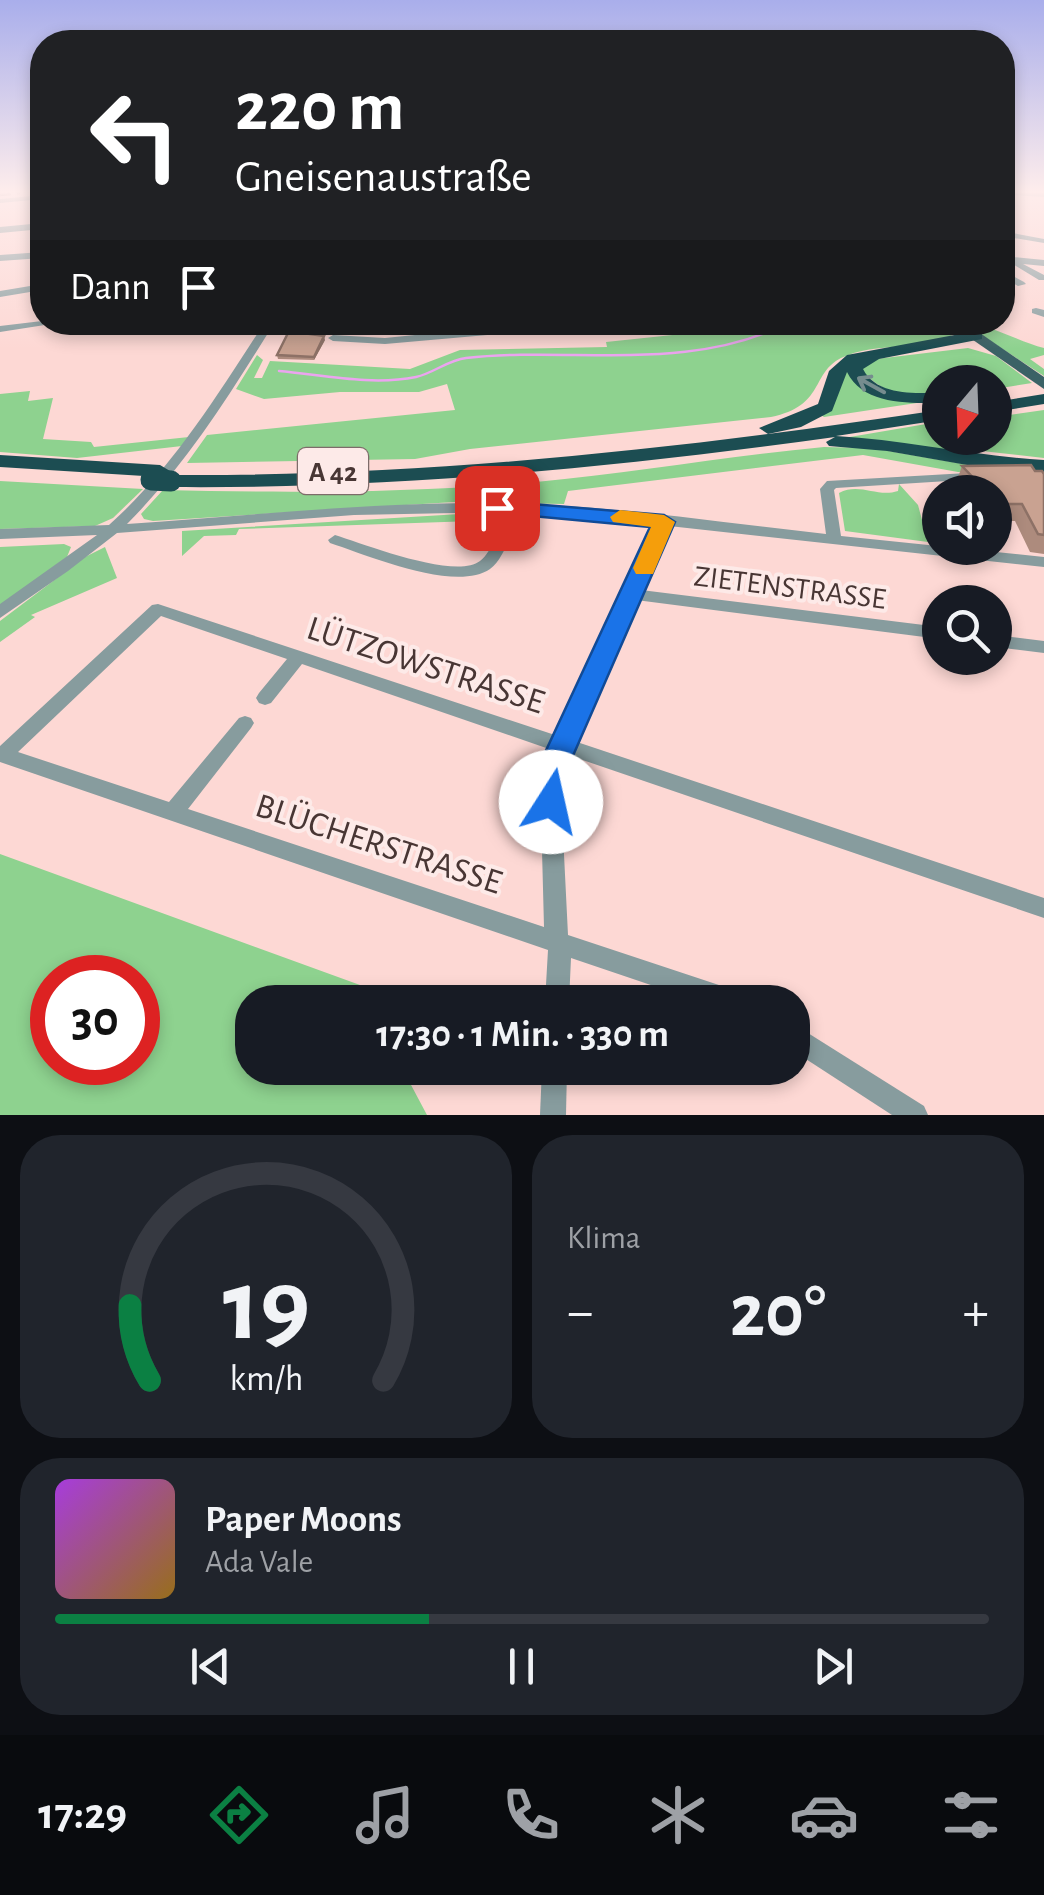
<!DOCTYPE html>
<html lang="de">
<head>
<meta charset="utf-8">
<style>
  body { margin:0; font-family:"Alegreya Sans",sans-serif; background:#20242c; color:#f1f3f6; height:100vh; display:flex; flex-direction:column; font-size:38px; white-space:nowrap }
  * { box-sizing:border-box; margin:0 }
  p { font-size:32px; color:#9ea1a6 }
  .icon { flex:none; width:55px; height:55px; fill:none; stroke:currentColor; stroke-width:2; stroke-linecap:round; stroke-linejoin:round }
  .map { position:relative; height:1115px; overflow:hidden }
  .side { display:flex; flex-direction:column; gap:20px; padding:20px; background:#0d0f14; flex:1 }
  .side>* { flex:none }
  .top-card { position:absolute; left:30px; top:30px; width:985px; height:305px; border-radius:40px; box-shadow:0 5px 15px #0003; background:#202124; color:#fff; overflow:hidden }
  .needle { width:65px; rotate:199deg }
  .tools { position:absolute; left:922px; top:365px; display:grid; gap:20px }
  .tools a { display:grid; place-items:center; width:90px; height:90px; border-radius:50%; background:#171b24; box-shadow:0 5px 15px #0003; font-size:50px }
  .speed { position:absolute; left:30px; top:955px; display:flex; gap:20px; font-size:50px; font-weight:700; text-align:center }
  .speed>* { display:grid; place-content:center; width:130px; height:130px; border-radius:50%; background:#171b24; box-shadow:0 5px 15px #0003; line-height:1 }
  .speed .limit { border:15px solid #d22; background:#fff; color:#111 }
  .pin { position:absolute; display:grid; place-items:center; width:85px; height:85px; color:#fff; margin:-42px; border-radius:20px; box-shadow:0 5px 15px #0006 }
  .me { position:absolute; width:110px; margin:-55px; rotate:10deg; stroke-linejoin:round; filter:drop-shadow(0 0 8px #0008) }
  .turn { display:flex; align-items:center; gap:35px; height:210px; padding:0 40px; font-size:45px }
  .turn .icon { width:130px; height:130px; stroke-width:2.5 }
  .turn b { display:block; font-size:70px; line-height:85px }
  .then { display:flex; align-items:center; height:95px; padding:0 40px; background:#0003; gap:20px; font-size:38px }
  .big { font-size:75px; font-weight:700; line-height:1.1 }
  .side .tile { flex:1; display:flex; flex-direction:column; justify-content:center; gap:15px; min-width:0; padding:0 35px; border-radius:40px; background:#20242c }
  .side .dial { align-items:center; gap:0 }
  .dial svg { height:260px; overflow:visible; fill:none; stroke:#363941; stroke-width:7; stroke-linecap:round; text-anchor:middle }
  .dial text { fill:#f1f3f6; stroke:none }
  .song { display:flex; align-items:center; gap:30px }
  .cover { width:120px; height:120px; border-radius:15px; background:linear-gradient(135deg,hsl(280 70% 55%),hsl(40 70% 35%)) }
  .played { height:10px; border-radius:5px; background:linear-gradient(90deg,#0b8043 40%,#363941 40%) }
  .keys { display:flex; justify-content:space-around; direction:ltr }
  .heat { display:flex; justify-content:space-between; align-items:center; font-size:55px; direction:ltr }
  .side .tiles { flex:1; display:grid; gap:20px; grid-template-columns:1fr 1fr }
  .tile:last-child { grid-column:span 2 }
  .trip { position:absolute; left:235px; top:985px; width:575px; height:100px; border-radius:40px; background:#171b24; box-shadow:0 5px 15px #0003; font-weight:700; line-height:100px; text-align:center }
  .tab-bar { display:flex; height:160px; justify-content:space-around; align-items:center; background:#090b0e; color:#9ea1a6 }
  .tab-bar .icon { width:70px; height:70px }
  .tab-bar .selected { color:#0b8043 }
  .tab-bar b { font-size:45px; color:#f1f3f6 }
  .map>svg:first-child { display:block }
  .green { fill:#8ed28f; fill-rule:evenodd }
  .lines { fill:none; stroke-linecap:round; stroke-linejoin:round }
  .stream { stroke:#eba4ef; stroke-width:2.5 }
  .minor { fill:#879c9e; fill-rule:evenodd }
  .major { fill:#3b6266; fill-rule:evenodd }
  .highway { fill:#1c4d52; fill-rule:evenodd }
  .rail { stroke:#5e4a47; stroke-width:2.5; stroke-dasharray:11 6; stroke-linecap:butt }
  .highway-bridge { stroke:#1c4d52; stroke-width:21 }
  .wall { fill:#ad8b7d }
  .shaded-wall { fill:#8d7166 }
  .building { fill:#c9a291; stroke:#8d7166; stroke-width:2.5 }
  .oneway { stroke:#768c8e }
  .route { fill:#1a73e8; stroke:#114b97; stroke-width:2.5 }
  .slow { fill:#f59e0b }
  .labels { text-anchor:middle; stroke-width:8; stroke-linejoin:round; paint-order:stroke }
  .shield { fill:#fdeae8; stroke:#7e6c6a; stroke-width:2.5 }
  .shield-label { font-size:28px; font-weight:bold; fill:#483634 }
  .street-label { font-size:30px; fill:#483634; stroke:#fdeae8 }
  .near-street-label { font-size:35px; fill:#483634; stroke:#fdeae8 }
</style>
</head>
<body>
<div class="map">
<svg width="1044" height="1115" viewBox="0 0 1044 1115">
  <rect width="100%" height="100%" fill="#fdd8d4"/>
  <g class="green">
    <path d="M729,322h215l12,11c-32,19 -80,8 -115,25 -30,15 -16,48 -70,59l-301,32 -55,10 -228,4 20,-28 248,-25 -8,-26 -28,8h-79l-76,7 -28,-10 21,-34 6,5 -9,18h8l8,-17 140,8 50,-19 147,-3 -1,-5 76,-8 13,-7z"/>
    <path d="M963,323c23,-1 56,19 81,25v7l-14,4 14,10v7z"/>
    <path d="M968,348l28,8 36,27 -37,6v-7h-55v13c-35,0 -57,1 -80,-27l16,-9z"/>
    <polygon points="844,367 858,382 930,401 824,417 821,415"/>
    <polygon points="30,391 28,401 53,398 43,439 91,442 94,447 189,437 182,446 77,458 0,452 0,394"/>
    <polygon points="1044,410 1044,458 973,450 955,438 995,438 995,417"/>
    <polygon points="938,422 940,438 959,452 838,439"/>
    <path d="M824,447l47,1 110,19 63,3 -86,2 -95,-17 -295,36 -4,13 -110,-2 -301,19 -9,-2 -3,-5 22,-24c124,3 249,3 373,-8 97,-9 192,-26 288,-35z"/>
    <polygon points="0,481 143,489 113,518 95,526 0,529"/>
    <path d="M899,484l19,21 10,37 -83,-11 -6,-38c21,-11 38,5 59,-2z"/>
    <polygon points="493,512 505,515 503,520 239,529 236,535 204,536 182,556 182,531"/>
    <polygon points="64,544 71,547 67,557 0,606 0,547"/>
    <polygon points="105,547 117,578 31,615 35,617 0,642 0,621 85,557"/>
    <path d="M0,854l382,139 -2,9h-128v66h150l25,47h-427zM52,978h86v84h-86z"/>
  </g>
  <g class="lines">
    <path class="stream" d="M279,371c44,4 93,15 137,6 18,-4 32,-17 50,-19 108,-12 223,16 324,-36"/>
    <g class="minor">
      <polygon points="1007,193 1044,193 1044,197 1011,195"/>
      <polygon points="42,195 42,199 0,203 0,199"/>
      <polygon points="42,223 42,229 0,233 0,227"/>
      <polygon points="1002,231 1044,239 1044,243 1002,236"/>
      <polygon points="42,252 42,258 0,261 0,255"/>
      <polygon points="1002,256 1044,260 1044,266 1023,264 1044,275 1044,280 1039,280 1011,263 1002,262"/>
      <polygon points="1002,270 1024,282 1026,284 1018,286 1002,277"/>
      <polygon points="42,284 42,290 0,297 0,291"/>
      <polygon points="1036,308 1044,310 1044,317 1032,313 1032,309"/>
      <polygon points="42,321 64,322 0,332 0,326"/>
      <path d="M265,322h10c-45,72 -88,142 -148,202 122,-8 243,-22 365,-21 111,1 223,19 334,31l-6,-45 7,-8 158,-9 2,3 -7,4 -144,9 -2,2 7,46 203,21v10l-375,-41 -28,64 299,37v12l-304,-39 -62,141 470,157v20l-476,-163 -8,19 8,161 166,55 8,4 4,8h-45l-130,-44 -2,44h-24l3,-52 -548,-188v-16l152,-141 6,-1 400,132 97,-211 -88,-10 -49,-2c-6,17 -13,45 -28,56 -35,24 -123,-14 -160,-26l-2,-3 7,-5c29,9 120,45 145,26 13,-10 19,-34 24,-49l-150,3 -237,18 -49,38 -68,47v-14l97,-69 -97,4v-10l109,-4c64,-57 109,-131 156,-203zM161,616l126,43 -28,34 -3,5 3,5 6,2 6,-2 31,-39 250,86 -12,24 4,153 -356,-118 63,-81 3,-5 -3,-5 -6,-2 -6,2 -70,84 -151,-50z"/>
      <polygon points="546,322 557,322 559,326 554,329 385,344 333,341 328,338 333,335 385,338"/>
      <polygon points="995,635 1044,641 1044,653 995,647"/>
      <polygon points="792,1023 924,1106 928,1115 892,1115 792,1050"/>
      <polygon points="542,1068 567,1068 566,1115 540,1115"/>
    </g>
    <polygon class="major" points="947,322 964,322 1044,377 1044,389"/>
    <g class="highway">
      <path d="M976,331l6,2v6l-103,20 -16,10c14,27 51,24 77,24v10c-32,0 -77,2 -93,-31l-15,39 -31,16 -33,7 -9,-6 59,-24 11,-33 18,-16z"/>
      <polygon points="1044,394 1044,404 995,412 995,402"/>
      <path d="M940,410v10l-104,16c70,4 138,20 208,24v12l-54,-3 -103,-18 -58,-5 -3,-4 9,-5c-221,31 -441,52 -664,50l-10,-6 10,-6c259,2 513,-27 769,-65z"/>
      <polygon points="0,455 160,465 170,471 160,477 0,467"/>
    </g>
    <polyline class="rail" points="0,195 20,193"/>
    <polyline class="highway-bridge" points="151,480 171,481"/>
  </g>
  <g class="wall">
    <polygon points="325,340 314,360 278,359 277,355"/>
    <polygon points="962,466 1035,471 1044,474 1044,554 1030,552 1015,521 995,521 995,492 964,492 956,483"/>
  </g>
  <g class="shaded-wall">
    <polygon points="613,322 635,322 635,324 613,327"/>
    <polygon points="324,336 325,340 314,360 314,357"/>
  </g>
  <g class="building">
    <polygon points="289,331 324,336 314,357 277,355"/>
    <polygon points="1031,465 1035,471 1042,471 1044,474 1044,535 1038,534 1022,504 998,504 995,501 995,492 987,492 962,466"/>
  </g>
  <defs><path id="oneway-shaft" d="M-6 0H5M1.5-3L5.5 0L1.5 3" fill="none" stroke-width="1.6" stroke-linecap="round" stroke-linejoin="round" transform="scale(2.5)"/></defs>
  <use class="oneway" href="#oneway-shaft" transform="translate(871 385) rotate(-151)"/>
  <linearGradient id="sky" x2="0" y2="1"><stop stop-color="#a9aeeb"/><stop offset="0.55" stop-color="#feedec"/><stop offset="1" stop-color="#feedec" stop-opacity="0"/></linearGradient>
  <rect width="1044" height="349" fill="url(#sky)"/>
  <polygon class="route" points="497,501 664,515 675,522 565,774 566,802 562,811 551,815 541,811 536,802 535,774 650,527 490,512 487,508"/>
  <polygon class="slow" points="620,510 664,515 675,522 653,574 636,574 633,568 651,527 613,522 610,517"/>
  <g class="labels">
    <rect class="shield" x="298" y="448" width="70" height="46" rx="8"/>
    <g class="shield-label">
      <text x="333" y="481">A 42</text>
    </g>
    <g class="street-label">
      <text transform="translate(790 587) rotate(7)" y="10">ZIETENSTRASSE</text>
    </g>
    <g class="near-street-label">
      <text transform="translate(426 664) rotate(18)" y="12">LÜTZOWSTRASSE</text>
      <text transform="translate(379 843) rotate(18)" y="12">BLÜCHERSTRASSE</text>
    </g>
  </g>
</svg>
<div class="tools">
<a><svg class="needle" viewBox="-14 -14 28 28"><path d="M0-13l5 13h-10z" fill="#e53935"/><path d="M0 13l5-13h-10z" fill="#9ea1a6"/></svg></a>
<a><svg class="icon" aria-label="sound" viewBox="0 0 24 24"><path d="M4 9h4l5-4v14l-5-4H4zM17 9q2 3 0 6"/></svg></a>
<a><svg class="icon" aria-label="search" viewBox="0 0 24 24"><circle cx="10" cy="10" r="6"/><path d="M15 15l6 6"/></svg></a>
</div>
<div class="speed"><div class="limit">30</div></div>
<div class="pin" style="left:497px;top:508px;background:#d93025"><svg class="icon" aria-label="arrive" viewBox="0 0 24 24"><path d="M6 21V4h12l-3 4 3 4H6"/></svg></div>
<svg class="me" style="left:551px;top:802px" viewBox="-20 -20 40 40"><circle r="19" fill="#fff"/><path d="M0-13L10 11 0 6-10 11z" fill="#1a73e8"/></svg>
<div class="trip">17:30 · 1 Min. · 330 m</div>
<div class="top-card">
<div class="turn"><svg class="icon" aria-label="left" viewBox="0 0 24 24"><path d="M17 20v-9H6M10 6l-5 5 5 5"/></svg><div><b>220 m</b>Gneisenaustraße</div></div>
<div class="then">Dann<svg class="icon" aria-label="arrive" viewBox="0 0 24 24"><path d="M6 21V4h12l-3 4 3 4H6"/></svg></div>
</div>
</div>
<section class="side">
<div class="tiles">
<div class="tile dial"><svg viewBox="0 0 100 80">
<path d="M14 69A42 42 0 1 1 86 69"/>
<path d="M14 69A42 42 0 0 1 8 46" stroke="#0b8043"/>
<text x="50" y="56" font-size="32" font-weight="700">19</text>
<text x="50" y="72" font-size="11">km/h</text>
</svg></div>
<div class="tile"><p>Klima</p>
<div class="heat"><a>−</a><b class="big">20°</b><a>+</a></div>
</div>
<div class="tile">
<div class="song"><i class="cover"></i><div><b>Paper Moons</b><p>Ada Vale</p></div></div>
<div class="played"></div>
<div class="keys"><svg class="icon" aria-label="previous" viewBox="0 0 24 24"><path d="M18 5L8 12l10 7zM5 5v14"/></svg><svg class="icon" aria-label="pause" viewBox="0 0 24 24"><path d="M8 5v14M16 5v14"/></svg><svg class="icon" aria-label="next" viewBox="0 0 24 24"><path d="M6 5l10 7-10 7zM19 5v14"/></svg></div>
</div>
</div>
</section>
<nav class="tab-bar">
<b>17:29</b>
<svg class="icon selected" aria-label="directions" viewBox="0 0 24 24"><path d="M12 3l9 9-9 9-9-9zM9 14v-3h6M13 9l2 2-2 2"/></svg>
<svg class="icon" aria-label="music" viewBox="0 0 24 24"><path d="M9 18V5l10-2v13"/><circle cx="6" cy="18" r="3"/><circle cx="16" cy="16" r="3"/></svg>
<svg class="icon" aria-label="phone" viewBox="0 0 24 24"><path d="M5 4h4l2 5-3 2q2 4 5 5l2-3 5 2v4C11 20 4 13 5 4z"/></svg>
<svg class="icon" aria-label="climate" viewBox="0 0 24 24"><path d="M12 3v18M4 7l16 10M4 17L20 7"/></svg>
<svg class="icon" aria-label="car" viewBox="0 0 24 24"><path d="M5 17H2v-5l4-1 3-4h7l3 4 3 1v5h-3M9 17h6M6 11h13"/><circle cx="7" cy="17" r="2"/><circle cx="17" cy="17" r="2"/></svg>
<svg class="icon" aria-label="filters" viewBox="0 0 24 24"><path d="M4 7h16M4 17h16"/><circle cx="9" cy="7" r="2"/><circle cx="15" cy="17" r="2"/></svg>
</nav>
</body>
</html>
